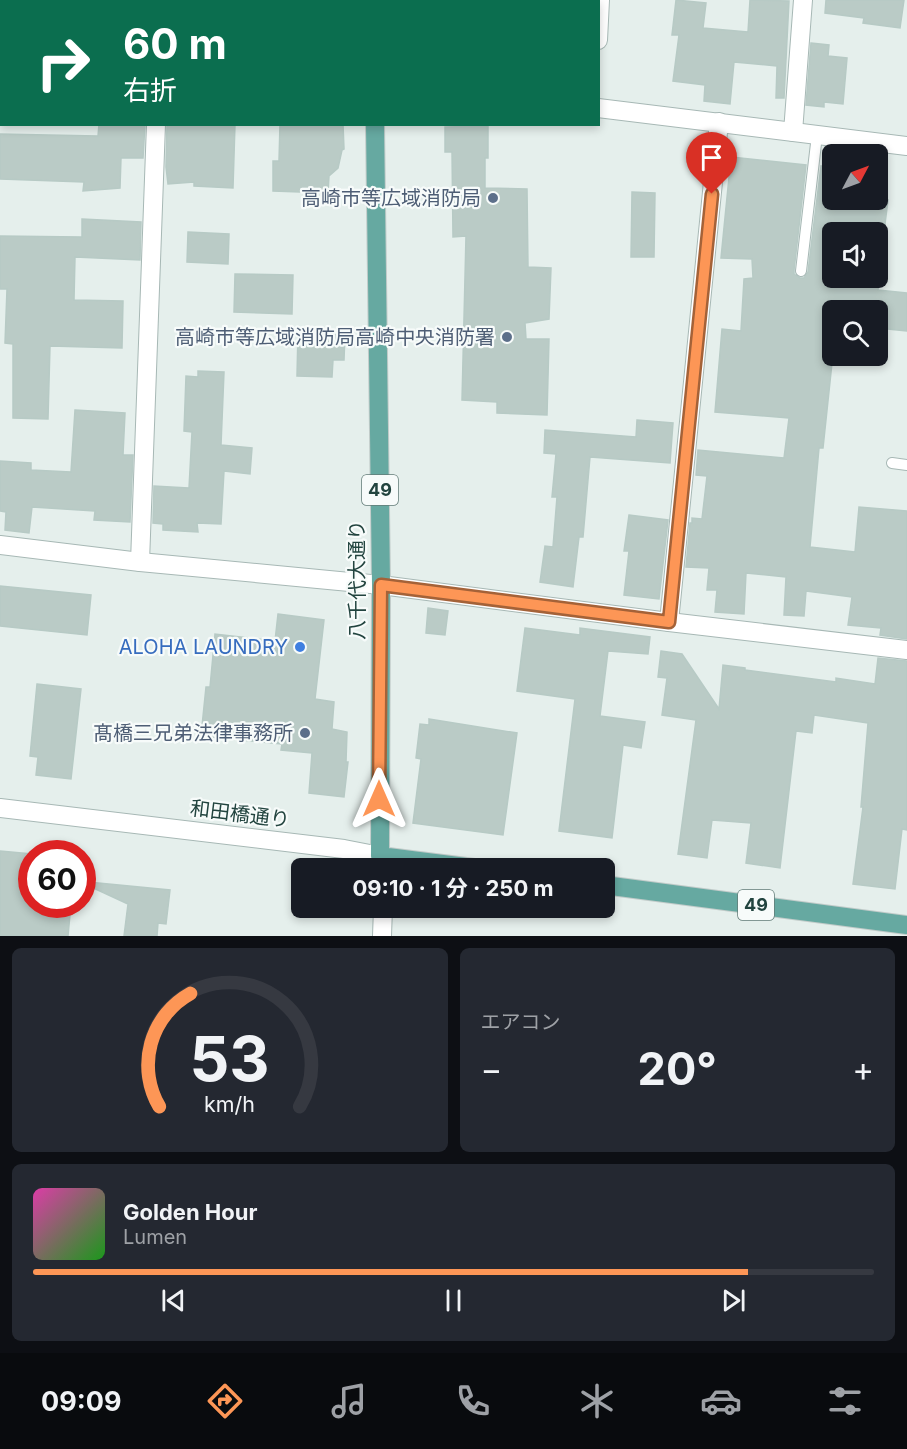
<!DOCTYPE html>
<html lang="ja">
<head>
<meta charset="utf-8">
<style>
  body { margin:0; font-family:Inter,"Noto Sans JP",sans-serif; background:#242831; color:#f1f3f6; height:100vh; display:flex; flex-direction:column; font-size:22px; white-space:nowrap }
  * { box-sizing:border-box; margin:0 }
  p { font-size:20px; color:#9ea1a6 }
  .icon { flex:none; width:33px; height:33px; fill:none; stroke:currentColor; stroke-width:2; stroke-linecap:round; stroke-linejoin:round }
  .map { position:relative; height:936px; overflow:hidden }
  .side { display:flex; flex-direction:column; gap:12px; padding:12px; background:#0d0f14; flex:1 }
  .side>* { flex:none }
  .hud { position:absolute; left:0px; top:0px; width:600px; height:126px; box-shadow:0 3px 9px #0003; background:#0b6e4f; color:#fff; overflow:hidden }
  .needle { width:39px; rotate:49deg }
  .buttons { position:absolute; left:822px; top:144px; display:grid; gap:12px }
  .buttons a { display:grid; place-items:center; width:66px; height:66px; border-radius:9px; background:#171b24; box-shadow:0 3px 9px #0003; font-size:30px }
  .speed { position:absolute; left:18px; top:840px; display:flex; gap:12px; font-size:30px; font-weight:700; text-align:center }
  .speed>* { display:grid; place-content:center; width:78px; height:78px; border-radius:50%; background:#171b24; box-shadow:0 3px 9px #0003; line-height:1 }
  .speed .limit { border:9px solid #d22; background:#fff; color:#111 }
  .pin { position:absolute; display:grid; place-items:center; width:51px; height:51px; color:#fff; margin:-62px -26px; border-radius:50% 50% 50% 0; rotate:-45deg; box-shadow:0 0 6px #0007 }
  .pin .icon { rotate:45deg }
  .me { position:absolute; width:66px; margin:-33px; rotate:0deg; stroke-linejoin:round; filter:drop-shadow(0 0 4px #0008) }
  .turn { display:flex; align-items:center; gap:21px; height:126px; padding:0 24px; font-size:27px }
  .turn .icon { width:78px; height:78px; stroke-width:2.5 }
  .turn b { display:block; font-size:42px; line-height:51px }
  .big { font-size:45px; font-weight:700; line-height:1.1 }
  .side .tile { flex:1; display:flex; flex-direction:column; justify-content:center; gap:9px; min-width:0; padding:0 21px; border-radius:9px; background:#242831 }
  .side .dial { align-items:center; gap:0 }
  .dial svg { height:156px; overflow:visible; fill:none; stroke:#363941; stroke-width:7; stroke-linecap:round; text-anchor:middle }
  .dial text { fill:#f1f3f6; stroke:none }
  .song { display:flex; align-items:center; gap:18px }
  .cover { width:72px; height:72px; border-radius:9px; background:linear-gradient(135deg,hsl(320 70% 55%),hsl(120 70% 35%)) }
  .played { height:6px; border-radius:3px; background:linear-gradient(90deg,#fd9656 85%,#363941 85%) }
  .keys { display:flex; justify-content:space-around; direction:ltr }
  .heat { display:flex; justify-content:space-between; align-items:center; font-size:33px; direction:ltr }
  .side .tiles { flex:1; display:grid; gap:12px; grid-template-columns:1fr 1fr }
  .tile:last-child { grid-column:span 2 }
  .trip { position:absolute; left:291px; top:858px; width:324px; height:60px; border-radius:9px; background:#171b24; box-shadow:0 3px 9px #0003; font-weight:700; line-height:60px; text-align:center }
  .dock { display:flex; height:96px; justify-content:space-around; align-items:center; background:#090b0e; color:#9ea1a6 }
  .dock .icon { width:42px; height:42px }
  .dock .on { color:#fd9656 }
  .dock b { font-size:27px; color:#f1f3f6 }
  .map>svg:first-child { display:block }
  .building { fill:#bacbc6; stroke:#b7cac5; stroke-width:1.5 }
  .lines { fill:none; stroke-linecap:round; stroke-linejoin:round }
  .service-casing { stroke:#a7b8b5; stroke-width:12 }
  .minor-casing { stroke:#a7b8b5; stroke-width:20 }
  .tertiary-casing { stroke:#a7b8b5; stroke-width:20 }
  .primary-casing { stroke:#c1cbc9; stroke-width:20 }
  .service { stroke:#fff; stroke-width:10 }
  .minor { stroke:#fff; stroke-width:18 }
  .tertiary { stroke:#fff; stroke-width:18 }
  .primary { stroke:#66a9a1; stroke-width:18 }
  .route-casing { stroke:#a46238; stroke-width:15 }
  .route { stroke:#fd9656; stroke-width:10 }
  .service-dot { fill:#5c6f8a; stroke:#f7fbfa; stroke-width:2 }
  .shop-dot { fill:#3f7fe0; stroke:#f7fbfa; stroke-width:2 }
  .labels { text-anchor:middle; stroke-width:4.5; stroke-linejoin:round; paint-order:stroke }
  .shield { fill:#f7fbfa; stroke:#627b77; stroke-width:1.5 }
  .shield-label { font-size:18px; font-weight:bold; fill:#22443f }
  .service-label { font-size:20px; fill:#4e5e75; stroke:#f7fbfa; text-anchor:end }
  .street-label { font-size:20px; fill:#22443f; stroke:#f7fbfa }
  .shop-label { font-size:20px; fill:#366cbe; stroke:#f7fbfa; text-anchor:end }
</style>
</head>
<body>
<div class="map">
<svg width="907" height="936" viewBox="0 0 907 936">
  <rect width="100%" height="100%" fill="#e5efec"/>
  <g class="building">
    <polygon points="676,0 706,3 703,28 748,32 750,0 789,1 784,98 776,98 777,66 734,62 730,104 704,101 705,85 673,81 679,35 672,35"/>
    <polygon points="826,0 904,0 900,28 863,23 864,18 825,13"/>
    <polygon points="811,43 829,45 828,56 847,58 843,104 824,102 824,107 806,105"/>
    <polygon points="99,124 145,124 143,158 121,158 120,188 83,191 84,182 0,179 0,134 98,136"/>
    <polygon points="167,124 235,124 233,188 194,186 194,182 168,184 166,167"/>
    <polygon points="280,124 343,124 344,149 342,150 338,168 329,176 328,193 273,191 273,161 279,161"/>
    <polygon points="488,126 488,158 485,158 485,188 527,189 528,267 551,268 549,319 525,323 526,339 549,339 547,415 497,413 497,402 462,400 466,236 453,237 452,152 445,152 445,127"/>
    <polygon points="731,157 806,165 794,270 794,274 800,278 804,278 808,272 821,166 832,168 832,200 888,200 884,232 832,232 832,278 879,278 878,290 907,293 907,331 878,328 878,310 832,310 832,363 823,448 819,448 810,547 855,552 859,507 907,511 907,639 880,635 881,628 848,625 852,597 806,591 804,616 784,615 786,577 746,573 744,614 715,612 717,590 707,590 709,568 686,567 690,523 692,523 692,518 702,519 707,476 696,475 698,450 784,458 789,418 715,412 722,329 741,331 744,279 753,278 752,259 721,258"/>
    <polygon points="632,192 655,193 654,257 631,257"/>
    <polygon points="82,219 141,222 140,260 75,257 74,300 123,301 122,348 50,346 48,419 13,418 13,344 5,343 7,289 0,289 0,236 82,237"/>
    <polygon points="188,232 229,234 228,264 187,262"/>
    <polygon points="235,274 293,275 292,314 234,312"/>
    <polygon points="298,332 345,333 344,360 333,360 332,377 297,376"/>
    <polygon points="198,371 224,372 221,445 252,448 250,474 224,471 221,524 197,523 198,532 163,530 163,524 153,523 154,486 189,488 192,432 184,431 186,376 198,377"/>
    <polygon points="75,410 125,413 123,455 133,455 130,522 94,520 95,511 32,507 29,533 5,530 6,512 0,511 0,461 31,463 31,470 71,472"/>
    <polygon points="637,420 673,423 670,463 590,457 583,537 579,537 573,587 540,582 545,546 553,547 557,497 552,497 556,454 544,453 545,430 636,437"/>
    <polygon points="629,515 668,520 659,599 624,595 629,551 624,551"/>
    <polygon points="0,586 91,595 87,635 0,626"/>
    <polygon points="428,608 448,611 445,635 426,633"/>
    <polygon points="278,614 324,620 315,699 334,702 332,729 347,732 346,762 348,762 344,797 309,793 312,753 281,750 282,744 201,736 206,687 210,687 215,634 275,641"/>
    <polygon points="525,628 580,635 580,628 650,637 648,654 608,651 600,716 645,722 641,748 623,745 612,838 559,831 575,699 517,691"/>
    <polygon points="661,651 682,654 719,709 723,665 745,668 745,670 836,682 836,678 875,684 878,658 907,661 907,830 902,829 895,889 853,884 863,807 861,807 868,723 814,715 812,733 796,731 780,868 746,863 751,823 712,820 707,858 678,854 696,720 662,715 667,678 658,677"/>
    <polygon points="37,684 81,689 71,779 36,775 38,757 30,756"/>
    <polygon points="429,719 517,733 503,835 413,823 421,759 416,758 420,724 429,725"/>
    <polygon points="0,851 32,854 32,904 71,904 68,936 0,936"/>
    <polygon points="88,882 170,890 166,924 158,923 157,936 124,936 128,904 87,885"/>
  </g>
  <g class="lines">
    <g class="service-casing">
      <g id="service">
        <polyline points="801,271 817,135"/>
        <polyline points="892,463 907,465"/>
      </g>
    </g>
    <g class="minor-casing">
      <g id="minor">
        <polyline points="0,29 2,30"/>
        <polyline points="598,40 600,0"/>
        <polyline points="598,108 907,146"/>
        <polyline points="793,132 803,0"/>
        <polyline points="0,545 140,562 381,585 669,622 907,650"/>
        <polyline points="140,562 156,124"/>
        <polyline points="669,622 719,122"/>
      </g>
    </g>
    <g class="tertiary-casing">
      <g id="tertiary">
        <polyline points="0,808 344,849 380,856 381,868"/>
        <polyline points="382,936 383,908"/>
      </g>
    </g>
    <g class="primary-casing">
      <g id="primary">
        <polyline points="375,2 375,0"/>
        <polyline points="375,124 381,585 380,856 474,868"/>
        <polyline points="604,885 907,925"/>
      </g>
    </g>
    <use href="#service" class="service"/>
    <use href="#minor" class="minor"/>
    <use href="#tertiary" class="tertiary"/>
    <use href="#primary" class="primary"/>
  </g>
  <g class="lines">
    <g class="route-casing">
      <polyline id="route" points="379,799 381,585 669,622 712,194"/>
    </g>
    <use href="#route" class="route"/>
  </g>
  <g class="service-dot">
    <circle cx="493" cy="198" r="6"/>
    <circle cx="507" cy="337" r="6"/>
    <circle cx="305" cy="733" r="6"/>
  </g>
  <circle class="shop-dot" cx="300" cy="647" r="6"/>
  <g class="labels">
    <g class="shield">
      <rect x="362" y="475" width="36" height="30" rx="4.5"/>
      <rect x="738" y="890" width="36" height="30" rx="4.5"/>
    </g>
    <g class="shield-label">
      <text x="380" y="496">49</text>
      <text x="756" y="911">49</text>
    </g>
    <g class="service-label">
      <text x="481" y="205">高崎市等広域消防局</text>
      <text x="495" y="344">高崎市等広域消防局高崎中央消防署</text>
      <text x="293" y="740">髙橋三兄弟法律事務所</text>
    </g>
    <g class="street-label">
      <text transform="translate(357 580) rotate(-90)" y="7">八千代大通り</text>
      <text transform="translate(240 814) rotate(7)" y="7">和田橋通り</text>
    </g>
    <g class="shop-label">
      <text x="288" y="654">ALOHA LAUNDRY</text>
    </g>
  </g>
</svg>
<div class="buttons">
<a><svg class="needle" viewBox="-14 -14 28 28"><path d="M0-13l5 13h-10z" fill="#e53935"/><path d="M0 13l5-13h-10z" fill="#9ea1a6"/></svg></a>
<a><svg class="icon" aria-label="sound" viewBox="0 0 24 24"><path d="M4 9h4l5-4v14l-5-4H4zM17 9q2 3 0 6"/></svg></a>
<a><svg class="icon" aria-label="search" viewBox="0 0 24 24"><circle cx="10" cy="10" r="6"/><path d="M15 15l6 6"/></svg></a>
</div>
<div class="speed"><div class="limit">60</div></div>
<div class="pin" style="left:712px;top:194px;background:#d93025"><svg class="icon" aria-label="arrive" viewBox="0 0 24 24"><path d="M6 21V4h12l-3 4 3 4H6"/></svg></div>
<svg class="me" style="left:379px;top:799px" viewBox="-20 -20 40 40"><path d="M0-17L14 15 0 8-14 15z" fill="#fd9656" stroke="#fff" stroke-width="4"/></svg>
<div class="trip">09:10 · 1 分 · 250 m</div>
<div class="hud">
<div class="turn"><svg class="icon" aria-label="right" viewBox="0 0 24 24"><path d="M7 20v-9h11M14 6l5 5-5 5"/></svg><div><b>60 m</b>右折</div></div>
</div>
</div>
<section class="side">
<div class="tiles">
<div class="tile dial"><svg viewBox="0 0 100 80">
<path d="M14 69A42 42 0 1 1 86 69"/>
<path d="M14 69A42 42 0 0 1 30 11" stroke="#fd9656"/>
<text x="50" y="56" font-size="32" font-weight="700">53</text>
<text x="50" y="72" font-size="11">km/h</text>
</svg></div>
<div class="tile"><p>エアコン</p>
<div class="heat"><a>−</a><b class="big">20°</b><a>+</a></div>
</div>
<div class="tile">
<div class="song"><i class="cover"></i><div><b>Golden Hour</b><p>Lumen</p></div></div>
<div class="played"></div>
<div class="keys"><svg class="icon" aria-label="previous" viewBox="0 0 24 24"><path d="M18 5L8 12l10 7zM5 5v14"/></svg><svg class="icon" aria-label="pause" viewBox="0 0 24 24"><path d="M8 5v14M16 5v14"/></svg><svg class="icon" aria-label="next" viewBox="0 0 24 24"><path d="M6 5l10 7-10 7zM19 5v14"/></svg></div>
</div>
</div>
</section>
<nav class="dock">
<b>09:09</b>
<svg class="icon on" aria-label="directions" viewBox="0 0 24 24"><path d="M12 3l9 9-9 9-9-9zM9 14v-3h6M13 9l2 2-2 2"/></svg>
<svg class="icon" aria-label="music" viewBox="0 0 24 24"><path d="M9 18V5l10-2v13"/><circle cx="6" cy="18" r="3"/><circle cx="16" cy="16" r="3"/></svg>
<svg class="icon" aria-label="phone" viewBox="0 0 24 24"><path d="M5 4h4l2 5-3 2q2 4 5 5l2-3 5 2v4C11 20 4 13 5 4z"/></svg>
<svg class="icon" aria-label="climate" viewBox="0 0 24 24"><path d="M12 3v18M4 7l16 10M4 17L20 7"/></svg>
<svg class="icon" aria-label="car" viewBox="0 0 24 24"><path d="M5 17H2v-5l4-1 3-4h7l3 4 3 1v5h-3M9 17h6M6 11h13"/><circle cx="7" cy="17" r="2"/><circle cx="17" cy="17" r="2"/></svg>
<svg class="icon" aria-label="filters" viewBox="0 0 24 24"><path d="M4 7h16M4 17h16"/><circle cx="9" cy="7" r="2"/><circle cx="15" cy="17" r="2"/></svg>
</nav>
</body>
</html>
